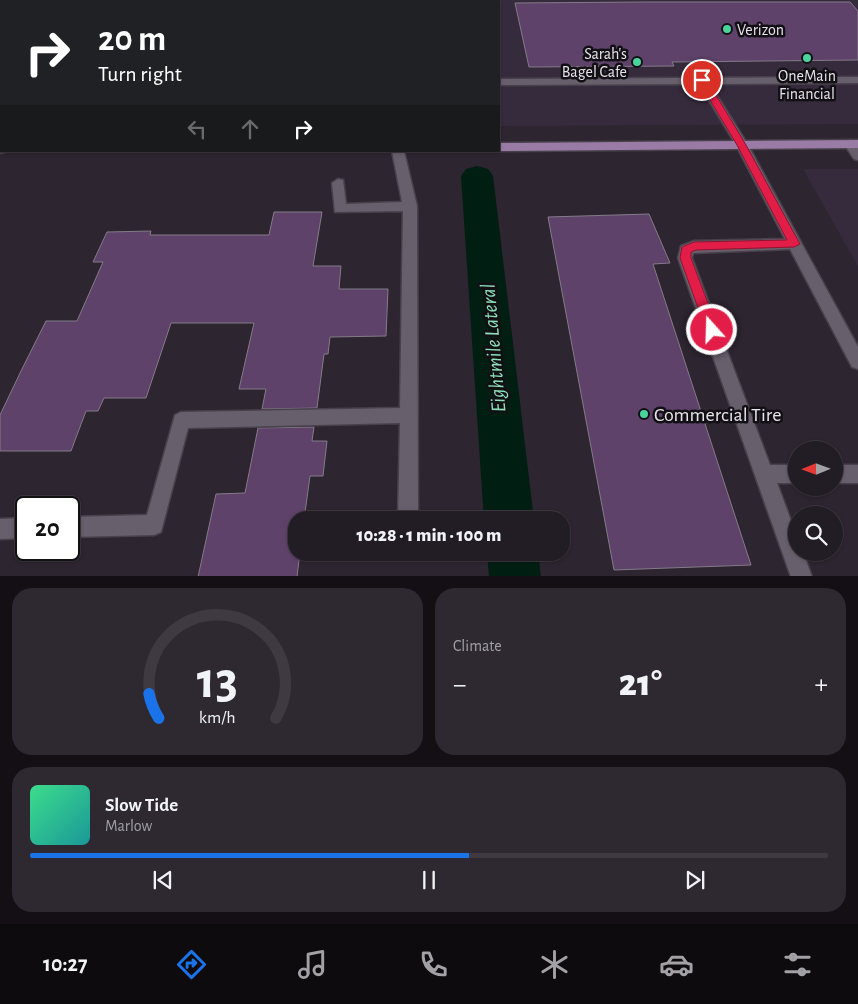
<!DOCTYPE html>
<html lang="en">
<head>
<meta charset="utf-8">
<style>
  body { margin:0; font-family:"Alegreya Sans",sans-serif; background:#2e2931; color:#f1f3f6; height:100vh; display:flex; flex-direction:column; font-size:19px; white-space:nowrap }
  * { box-sizing:border-box; margin:0 }
  p { font-size:16px; color:#a2a1a6 }
  .icon { flex:none; width:28px; height:28px; fill:none; stroke:currentColor; stroke-width:2; stroke-linecap:round; stroke-linejoin:round }
  .map { position:relative; height:576px; overflow:hidden }
  .sheet { display:flex; flex-direction:column; gap:12px; padding:12px; background:#130f14; flex:1 }
  .sheet>* { flex:none }
  .banner { position:absolute; left:0px; top:0px; width:500px; height:152px; box-shadow:0 1px 4px #0004,0 0 0 1px #3f3a41; background:#202124; color:#fff; overflow:hidden }
  .needle { width:32px; rotate:269deg }
  .controls { position:absolute; left:788px; top:441px; display:grid; gap:10px }
  .controls a { display:grid; place-items:center; width:55px; height:55px; border-radius:50%; background:#221c24; box-shadow:0 1px 4px #0004,0 0 0 1px #3f3a41; font-size:25px }
  .speed { position:absolute; left:15px; top:496px; display:flex; gap:10px; font-size:25px; font-weight:700; text-align:center }
  .speed>* { display:grid; place-content:center; width:65px; height:65px; border-radius:50%; background:#221c24; box-shadow:0 1px 4px #0004,0 0 0 1px #3f3a41; line-height:1 }
  .speed .limit { border:2px solid #111; border-radius:8px; background:#fff; color:#111 }
  .pin { position:absolute; display:grid; place-items:center; width:42px; height:42px; color:#fff; margin:-21px; border:2px solid #fff; border-radius:50%; box-shadow:0 1px 5px #0007 }
  .me { position:absolute; width:55px; margin:-28px; rotate:340deg; stroke-linejoin:round; filter:drop-shadow(0 0 4px #0008) }
  .turn { display:flex; align-items:center; gap:18px; height:105px; padding:0 15px; font-size:22px }
  .turn .icon { width:65px; height:65px; stroke-width:2.5 }
  .turn b { display:block; font-size:35px; line-height:42px }
  .lanes { display:flex; align-items:center; height:48px; padding:0 15px; background:#0003; justify-content:center; gap:25px; direction:ltr }
  .lanes .off { opacity:.35 }
  .big { font-size:38px; font-weight:800; line-height:1.1 }
  .sheet .tile { flex:1; display:flex; flex-direction:column; justify-content:center; gap:8px; min-width:0; padding:0 18px; border-radius:20px; background:#2e2931 }
  .sheet .dial { align-items:center; gap:0 }
  .dial svg { height:130px; overflow:visible; fill:none; stroke:#3f3a41; stroke-width:7; stroke-linecap:round; text-anchor:middle }
  .dial text { fill:#f1f3f6; stroke:none }
  .song { display:flex; align-items:center; gap:15px }
  .cover { width:60px; height:60px; border-radius:8px; background:linear-gradient(135deg,hsl(150 70% 55%),hsl(180 70% 35%)) }
  .played { height:5px; border-radius:2px; background:linear-gradient(90deg,#1a73e8 55%,#3f3a41 55%) }
  .keys { display:flex; justify-content:space-around; direction:ltr }
  .heat { display:flex; justify-content:space-between; align-items:center; font-size:28px; direction:ltr }
  .sheet .tiles { flex:1; display:grid; gap:12px; grid-template-columns:1fr 1fr }
  .tile:last-child { grid-column:span 2 }
  .trip { position:absolute; left:288px; top:511px; width:282px; height:50px; border-radius:20px; background:#221c24; box-shadow:0 1px 4px #0004,0 0 0 1px #3f3a41; font-weight:800; line-height:50px; text-align:center }
  .menu { display:flex; height:80px; justify-content:space-around; align-items:center; background:#0e0b0e; color:#a2a1a6 }
  .menu .icon { width:35px; height:35px }
  .menu .on { color:#1a73e8 }
  .menu b { font-size:22px; color:#f1f3f6 }
  .map>svg:first-child { display:block }
  .built { fill:#362b3c }
  .lines { fill:none; stroke-linecap:round; stroke-linejoin:round }
  .canal { fill:#011e12; fill-rule:evenodd }
  .building { fill:#5e426a; stroke:#847b88 }
  .minor-casing { stroke:#48414b; stroke-width:3 }
  .major-casing { stroke:#48414b; stroke-width:3 }
  .minor { fill:#685f6c; fill-rule:evenodd }
  .major { fill:#997ba6; fill-rule:evenodd }
  .route { fill:#e11d48; stroke:#92132f }
  .poi-dot { fill:#4ad49c; stroke:#131015; stroke-width:2 }
  .labels { text-anchor:middle; stroke-width:5; stroke-linejoin:round; paint-order:stroke }
  .far-poi-label { font-size:16px; fill:#e9e4eb; stroke:#131015; text-anchor:start }
  .poi-label { font-size:20px; fill:#e9e4eb; stroke:#131015; text-anchor:start }
  .water-label { font-size:21px; font-style:italic; fill:#8ce3ba; stroke:#131015 }
</style>
</head>
<body>
<div class="map">
<svg width="858" height="577" viewBox="0 0 858 577">
  <rect width="100%" height="100%" fill="#2d2530"/>
  <g class="built">
    <polygon points="0,0 379,0 1,1 0,130"/>
    <polygon points="434,0 858,0 858,124 499,126 499,1"/>
    <polygon points="803,169 858,169 858,266"/>
  </g>
  <g class="lines">
    <g class="canal">
      <polygon points="477,166 488,169 493,176 534,520 484,520 461,176 466,169"/>
      <polygon points="487,552 538,552 541,577 489,577"/>
    </g>
  </g>
  <g class="building">
    <polygon points="642,2 850,2 858,11 858,60 672,62 674,66 529,67 515,3"/>
    <polygon points="274,212 322,212 313,266 341,266 339,289 388,289 386,336 330,337 328,354 324,354 317,408 262,409 266,389 239,389 254,323 171,323 146,398 104,398 98,411 86,411 71,451 0,451 0,415 21,371 46,321 77,321 103,262 93,262 107,232 151,231 150,235 269,235"/>
    <polygon points="649,214 670,263 653,264 751,565 614,570 548,217"/>
    <polygon points="314,427 312,441 327,441 323,476 310,476 304,520 296,520 296,552 300,552 297,577 198,577 216,494 245,493 258,428"/>
  </g>
  <g class="lines">
    <g class="minor-casing">
      <g id="minor">
        <polygon points="126,0 136,0 136,1 127,1"/>
        <polygon points="397,0 407,0 407,1 398,1"/>
        <polygon points="470,0 480,0 480,1 471,1"/>
        <polygon points="858,77 858,83 710,84 748,145 858,347 858,369 852,367 790,249 693,253 692,258 770,465 796,465 796,483 777,483 796,534 796,552 803,552 812,577 791,577 678,258 681,246 694,241 785,239 736,145 699,84 499,85 499,79"/>
        <polygon points="850,140 854,141 858,147 858,160 854,159 844,144"/>
        <polygon points="392,151 404,151 417,206 418,520 398,520 400,423 188,428 161,532 154,535 69,537 69,517 147,515 175,415 181,412 400,408 403,211 335,212 332,183 338,179 343,180 346,204 402,202"/>
        <rect x="834" y="465" width="24" height="18"/>
        <polygon points="26,518 26,538 0,539 0,519"/>
      </g>
    </g>
    <g class="major-casing">
      <g id="major">
        <polygon points="858,140 858,148 499,151 499,143"/>
        <polygon points="0,145 1,151 5,152 0,153"/>
      </g>
    </g>
    <use href="#minor" class="minor"/>
    <use href="#major" class="major"/>
  </g>
  <polygon class="route" points="702,78 707,80 746,145 800,244 794,247 696,250 691,252 691,258 718,330 712,335 706,330 680,258 682,247 694,242 787,240 737,145 698,80"/>
  <g class="poi-dot">
    <circle cx="727" cy="29" r="5"/>
    <circle cx="807" cy="58" r="5"/>
    <circle cx="637" cy="62" r="5"/>
    <circle cx="644" cy="414" r="5"/>
  </g>
  <g class="labels">
    <g class="far-poi-label">
      <text x="737" y="35">Verizon</text>
      <text x="627" y="59" text-anchor="end">Sarah's<tspan x="627" dy="18">Bagel Cafe</tspan></text>
      <text x="807" y="81" text-anchor="middle">OneMain<tspan x="807" dy="18">Financial</tspan></text>
    </g>
    <g class="poi-label">
      <text x="654" y="421">Commercial Tire</text>
    </g>
    <g class="water-label">
      <text transform="translate(493 348) rotate(-95)" y="7">Eightmile Lateral</text>
    </g>
  </g>
</svg>
<div class="controls">
<a><svg class="needle" viewBox="-14 -14 28 28"><path d="M0-13l5 13h-10z" fill="#e53935"/><path d="M0 13l5-13h-10z" fill="#a2a1a6"/></svg></a>
<a><svg class="icon" aria-label="search" viewBox="0 0 24 24"><circle cx="10" cy="10" r="6"/><path d="M15 15l6 6"/></svg></a>
</div>
<div class="speed"><div class="limit">20</div></div>
<div class="pin" style="left:702px;top:80px;background:#d93025"><svg class="icon" aria-label="arrive" viewBox="0 0 24 24"><path d="M6 21V4h12l-3 4 3 4H6"/></svg></div>
<svg class="me" style="left:712px;top:330px" viewBox="-20 -20 40 40"><circle r="17" fill="#e11d48" stroke="#fff" stroke-width="3"/><path d="M0-11L8 9 0 5-8 9z" fill="#fff"/></svg>
<div class="trip">10:28 · 1 min · 100 m</div>
<div class="banner">
<div class="turn"><svg class="icon" aria-label="right" viewBox="0 0 24 24"><path d="M7 20v-9h11M14 6l5 5-5 5"/></svg><div><b>20 m</b>Turn right</div></div>
<div class="lanes"><svg class="icon off" aria-label="left" viewBox="0 0 24 24"><path d="M17 20v-9H6M10 6l-5 5 5 5"/></svg><svg class="icon off" aria-label="ahead" viewBox="0 0 24 24"><path d="M12 20V5M6 11l6-6 6 6"/></svg><svg class="icon" aria-label="right" viewBox="0 0 24 24"><path d="M7 20v-9h11M14 6l5 5-5 5"/></svg></div>
</div>
</div>
<section class="sheet">
<div class="tiles">
<div class="tile dial"><svg viewBox="0 0 100 80">
<path d="M14 69A42 42 0 1 1 86 69"/>
<path d="M14 69A42 42 0 0 1 8 54" stroke="#1a73e8"/>
<text x="50" y="56" font-size="32" font-weight="700">13</text>
<text x="50" y="72" font-size="11">km/h</text>
</svg></div>
<div class="tile"><p>Climate</p>
<div class="heat"><a>−</a><b class="big">21°</b><a>+</a></div>
</div>
<div class="tile">
<div class="song"><i class="cover"></i><div><b>Slow Tide</b><p>Marlow</p></div></div>
<div class="played"></div>
<div class="keys"><svg class="icon" aria-label="previous" viewBox="0 0 24 24"><path d="M18 5L8 12l10 7zM5 5v14"/></svg><svg class="icon" aria-label="pause" viewBox="0 0 24 24"><path d="M8 5v14M16 5v14"/></svg><svg class="icon" aria-label="next" viewBox="0 0 24 24"><path d="M6 5l10 7-10 7zM19 5v14"/></svg></div>
</div>
</div>
</section>
<nav class="menu">
<b>10:27</b>
<svg class="icon on" aria-label="directions" viewBox="0 0 24 24"><path d="M12 3l9 9-9 9-9-9zM9 14v-3h6M13 9l2 2-2 2"/></svg>
<svg class="icon" aria-label="music" viewBox="0 0 24 24"><path d="M9 18V5l10-2v13"/><circle cx="6" cy="18" r="3"/><circle cx="16" cy="16" r="3"/></svg>
<svg class="icon" aria-label="phone" viewBox="0 0 24 24"><path d="M5 4h4l2 5-3 2q2 4 5 5l2-3 5 2v4C11 20 4 13 5 4z"/></svg>
<svg class="icon" aria-label="climate" viewBox="0 0 24 24"><path d="M12 3v18M4 7l16 10M4 17L20 7"/></svg>
<svg class="icon" aria-label="car" viewBox="0 0 24 24"><path d="M5 17H2v-5l4-1 3-4h7l3 4 3 1v5h-3M9 17h6M6 11h13"/><circle cx="7" cy="17" r="2"/><circle cx="17" cy="17" r="2"/></svg>
<svg class="icon" aria-label="filters" viewBox="0 0 24 24"><path d="M4 7h16M4 17h16"/><circle cx="9" cy="7" r="2"/><circle cx="15" cy="17" r="2"/></svg>
</nav>
</body>
</html>
